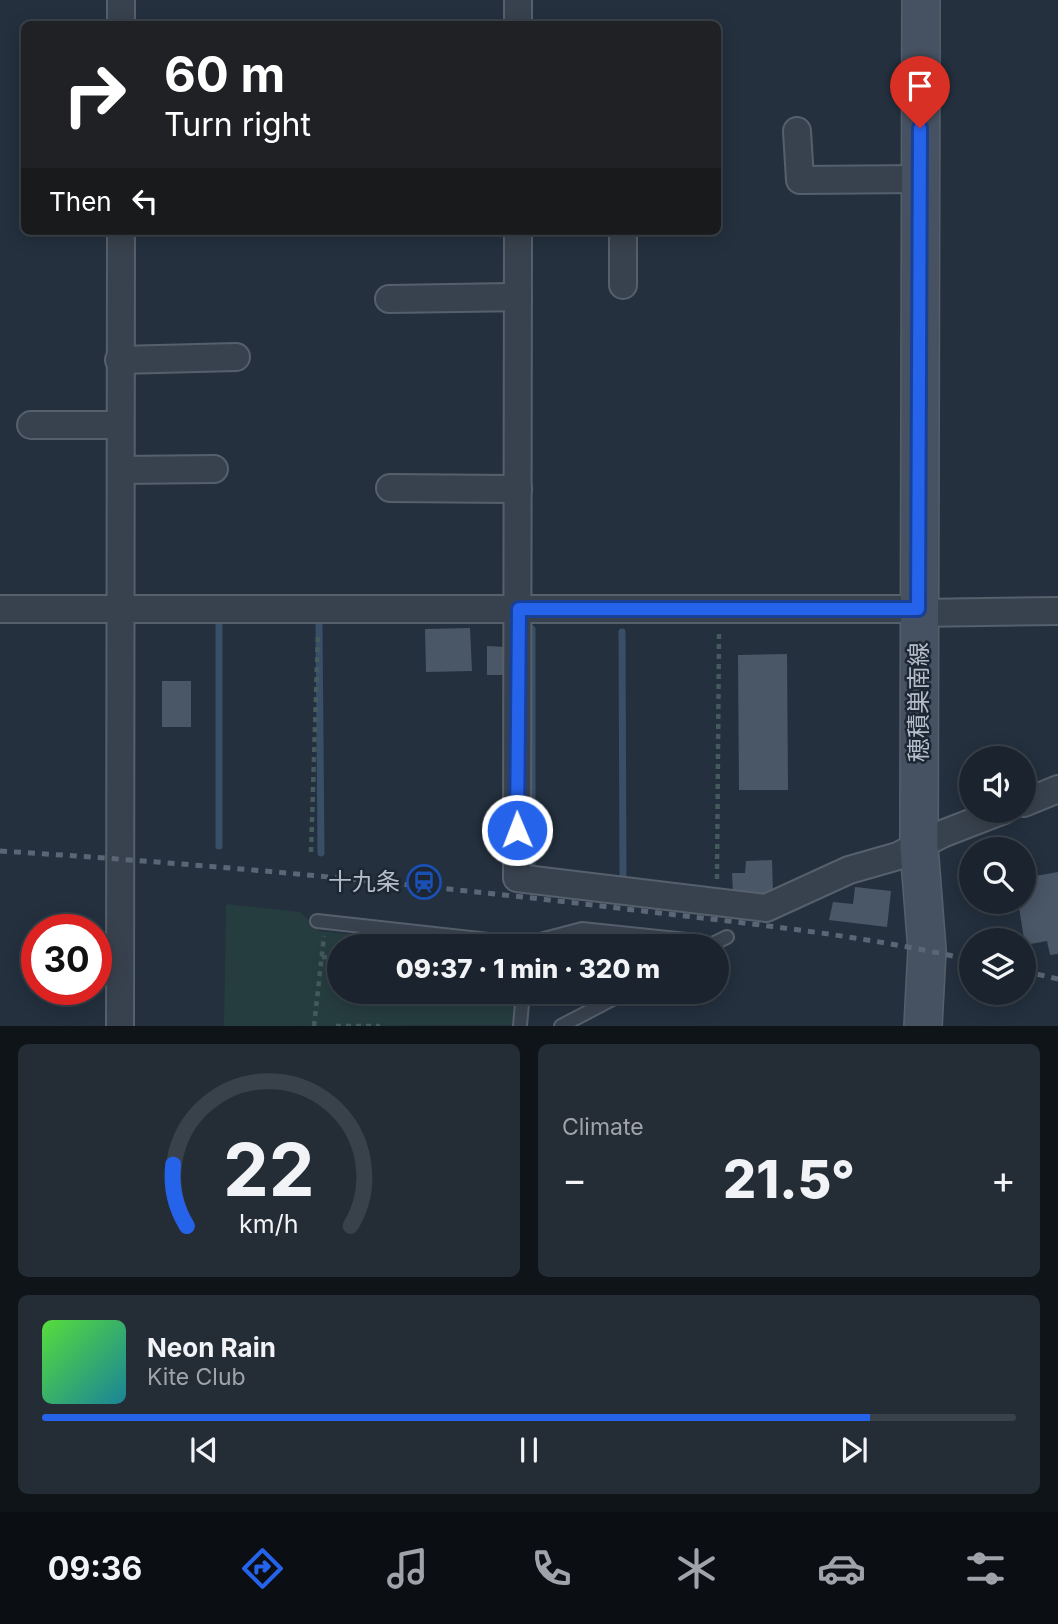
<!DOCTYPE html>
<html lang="en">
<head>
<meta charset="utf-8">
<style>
  body { margin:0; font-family:Inter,"Noto Sans JP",sans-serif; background:#242c36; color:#f1f3f6; height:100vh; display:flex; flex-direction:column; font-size:26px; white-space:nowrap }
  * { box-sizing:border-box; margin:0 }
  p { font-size:23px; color:#a0a4aa }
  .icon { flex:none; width:38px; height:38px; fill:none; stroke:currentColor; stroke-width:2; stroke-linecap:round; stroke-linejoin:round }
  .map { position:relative; height:1026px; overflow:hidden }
  .details { display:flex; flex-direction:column; gap:18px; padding:18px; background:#0f1419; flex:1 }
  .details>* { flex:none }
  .top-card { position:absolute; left:21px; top:21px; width:700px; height:214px; border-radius:10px; box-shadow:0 4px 18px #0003,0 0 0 2px #39414a; background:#202124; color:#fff; overflow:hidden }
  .tools { position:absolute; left:959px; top:746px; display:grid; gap:14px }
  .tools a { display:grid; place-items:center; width:77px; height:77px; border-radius:50%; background:#1b242e; box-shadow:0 4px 18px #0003,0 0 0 2px #39414a; font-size:35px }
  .speed { position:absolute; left:21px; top:914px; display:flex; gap:14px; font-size:35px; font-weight:700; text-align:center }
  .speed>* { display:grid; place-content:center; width:91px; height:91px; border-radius:50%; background:#1b242e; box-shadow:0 4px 18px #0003,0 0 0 2px #39414a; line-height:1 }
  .speed .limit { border:10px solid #d22; background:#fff; color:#111 }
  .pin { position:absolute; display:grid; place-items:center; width:60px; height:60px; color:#fff; margin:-72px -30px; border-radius:50% 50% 50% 0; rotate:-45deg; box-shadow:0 0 7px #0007 }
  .pin .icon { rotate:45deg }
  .me { position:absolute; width:77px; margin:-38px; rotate:359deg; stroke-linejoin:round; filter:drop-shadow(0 0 5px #0008) }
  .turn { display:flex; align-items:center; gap:24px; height:147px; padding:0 28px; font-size:32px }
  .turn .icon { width:91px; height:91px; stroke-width:2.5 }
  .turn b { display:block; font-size:49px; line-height:60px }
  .then { display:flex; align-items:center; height:66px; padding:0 28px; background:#0003; gap:14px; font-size:26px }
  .big { font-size:52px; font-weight:800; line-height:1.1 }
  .details .card { flex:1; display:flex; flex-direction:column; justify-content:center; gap:10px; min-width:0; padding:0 24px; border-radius:10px; background:#242c36 }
  .details .dial { align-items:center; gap:0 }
  .dial svg { height:182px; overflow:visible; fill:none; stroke:#39414a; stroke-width:7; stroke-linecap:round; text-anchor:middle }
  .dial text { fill:#f1f3f6; stroke:none }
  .song { display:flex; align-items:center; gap:21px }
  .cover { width:84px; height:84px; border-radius:10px; background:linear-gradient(135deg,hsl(110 70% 55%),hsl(190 70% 35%)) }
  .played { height:7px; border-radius:4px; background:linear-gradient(90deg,#2563eb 85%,#39414a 85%) }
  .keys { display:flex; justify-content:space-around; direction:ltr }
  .heat { display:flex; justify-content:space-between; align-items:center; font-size:38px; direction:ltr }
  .details .tiles { flex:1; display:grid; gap:18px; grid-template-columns:1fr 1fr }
  .card:last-child { grid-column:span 2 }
  .trip { position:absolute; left:327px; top:934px; width:402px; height:70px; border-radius:35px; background:#1b242e; box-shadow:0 4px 18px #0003,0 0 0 2px #39414a; font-weight:800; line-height:70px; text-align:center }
  .tabs { display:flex; height:112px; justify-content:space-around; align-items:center; background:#0b0e12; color:#a0a4aa }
  .tabs .icon { width:49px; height:49px }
  .tabs .current { color:#2563eb }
  .tabs b { font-size:32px; color:#f1f3f6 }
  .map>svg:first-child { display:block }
  .green { fill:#263d3f }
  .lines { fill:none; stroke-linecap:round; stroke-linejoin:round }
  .stream { stroke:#394e67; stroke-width:7 }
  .building { fill:#4a5767 }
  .service-casing { stroke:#56606c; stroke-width:16 }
  .minor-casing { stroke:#56606c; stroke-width:30 }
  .secondary-casing { stroke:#56606c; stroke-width:40 }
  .path { stroke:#445a5c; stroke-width:4.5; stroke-dasharray:5 5; stroke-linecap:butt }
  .service { stroke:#38424e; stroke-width:12 }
  .minor { stroke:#38424e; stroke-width:26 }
  .secondary { stroke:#465161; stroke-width:37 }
  .rail { stroke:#5a6675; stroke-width:5; stroke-dasharray:7 7; stroke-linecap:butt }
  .route-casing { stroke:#184099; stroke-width:18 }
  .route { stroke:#2563eb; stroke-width:12 }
  .labels { text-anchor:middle; stroke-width:5; stroke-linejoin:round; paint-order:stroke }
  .street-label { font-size:24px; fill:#b4bdc9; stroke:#1d2733 }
  .poi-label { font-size:24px; fill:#b4bdc9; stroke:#1d2733; text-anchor:end }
</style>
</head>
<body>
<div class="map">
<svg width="1058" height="1026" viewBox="0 0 1058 1026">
  <rect width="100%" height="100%" fill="#24303e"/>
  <polygon class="green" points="226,904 300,912 319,931 471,947 340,947 340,992 517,992 516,1025 224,1026"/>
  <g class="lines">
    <g class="stream">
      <polyline points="319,624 321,853"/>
      <polyline points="219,625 219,846"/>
      <polyline points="622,632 623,878"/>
      <polyline points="532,870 532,629"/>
    </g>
  </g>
  <g class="building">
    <polygon points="470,628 472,671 426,672 425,629"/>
    <polygon points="487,646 506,647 505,675 487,675"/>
    <polygon points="787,654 788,790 739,790 738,655"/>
    <rect x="162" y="681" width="29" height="46"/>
    <polygon points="772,860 773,893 733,893 732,873 745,873 746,861"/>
    <polygon points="1058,872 1058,954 1050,955 1047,941 1025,945 1018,901 1024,901 1024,878"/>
    <polygon points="855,887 891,891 887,927 829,920 833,902 853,904"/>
    <polygon points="592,942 623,944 623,947 591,947"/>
  </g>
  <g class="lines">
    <g class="service-casing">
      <g id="service">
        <polyline points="317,921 525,944 525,947"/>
        <polyline points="525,944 582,929 687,940 692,947"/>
        <polyline points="706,947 727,937"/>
        <polyline points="520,1026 523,992"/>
        <polyline points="561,1026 626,992"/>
      </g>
    </g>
    <g class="minor-casing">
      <g id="minor">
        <polyline points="121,0 121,24"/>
        <polyline points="518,24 518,0"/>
        <polyline points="797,131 800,180 920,179"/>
        <polyline points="518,231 517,878 766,908 849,870 898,856 942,834 1004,810"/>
        <polyline points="623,231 623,285"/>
        <polyline points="389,299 518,297"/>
        <polyline points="119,360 236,357"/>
        <polyline points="31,425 120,425"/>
        <polyline points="121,470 214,469"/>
        <polyline points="390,488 518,489"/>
        <polyline points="0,609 918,609"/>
        <polyline points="918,613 1058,611"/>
        <polyline points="1024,803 1058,789"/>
        <polyline points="120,1026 121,231"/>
      </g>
    </g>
    <g class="secondary-casing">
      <polyline id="secondary" points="921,0 919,847 927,950 923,1026"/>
    </g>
    <g class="path">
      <polyline points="311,852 318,632"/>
      <polyline points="717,879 719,632"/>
      <polyline points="322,957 340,958"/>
      <polyline points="314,1026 324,936"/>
      <polyline points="336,1026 380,1026"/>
    </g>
    <use href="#service" class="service"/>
    <use href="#minor" class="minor"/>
    <use href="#secondary" class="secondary"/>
    <g class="rail">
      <path d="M0,851c209,13 418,33 626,58 115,14 232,25 345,51"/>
      <polyline points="1024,971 1058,979"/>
    </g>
  </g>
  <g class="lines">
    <g class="route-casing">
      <polyline id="route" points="517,830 519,609 918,609 920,128"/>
    </g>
    <use href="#route" class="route"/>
  </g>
  <defs>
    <g id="station-ring" transform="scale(1.75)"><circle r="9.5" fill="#1d2733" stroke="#1a4fb4" stroke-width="1.5"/><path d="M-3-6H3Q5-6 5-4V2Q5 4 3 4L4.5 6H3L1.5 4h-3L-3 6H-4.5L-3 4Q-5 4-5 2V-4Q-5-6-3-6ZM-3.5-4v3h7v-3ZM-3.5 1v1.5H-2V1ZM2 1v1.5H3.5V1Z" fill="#1a4fb4"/></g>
  </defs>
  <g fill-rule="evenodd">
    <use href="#station-ring" x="424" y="882"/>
  </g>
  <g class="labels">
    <g class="street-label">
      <text transform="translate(919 702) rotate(-90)" y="8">穂積巣南線</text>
    </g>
    <g class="poi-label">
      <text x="400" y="890">十九条</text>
    </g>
  </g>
</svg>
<div class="tools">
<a><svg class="icon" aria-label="sound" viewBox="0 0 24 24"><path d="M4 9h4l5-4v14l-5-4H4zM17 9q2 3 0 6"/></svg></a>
<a><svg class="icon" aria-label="search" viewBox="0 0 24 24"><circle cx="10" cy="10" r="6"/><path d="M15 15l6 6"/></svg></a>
<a><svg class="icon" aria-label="layers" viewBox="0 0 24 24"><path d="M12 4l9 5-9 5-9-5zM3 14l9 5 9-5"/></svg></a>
</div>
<div class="speed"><div class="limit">30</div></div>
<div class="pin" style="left:920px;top:128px;background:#d93025"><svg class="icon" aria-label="arrive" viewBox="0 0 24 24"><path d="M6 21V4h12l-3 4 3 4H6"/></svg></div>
<svg class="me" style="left:517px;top:830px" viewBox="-20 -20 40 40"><circle r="17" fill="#2563eb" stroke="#fff" stroke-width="3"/><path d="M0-11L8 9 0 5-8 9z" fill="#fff"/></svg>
<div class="trip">09:37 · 1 min · 320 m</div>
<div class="top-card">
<div class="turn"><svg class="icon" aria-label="right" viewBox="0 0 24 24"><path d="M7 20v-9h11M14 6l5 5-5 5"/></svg><div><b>60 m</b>Turn right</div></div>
<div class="then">Then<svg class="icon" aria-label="left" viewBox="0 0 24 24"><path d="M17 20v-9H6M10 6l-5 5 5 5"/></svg></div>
</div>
</div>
<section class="details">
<div class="tiles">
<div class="card dial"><svg viewBox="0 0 100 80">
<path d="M14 69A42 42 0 1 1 86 69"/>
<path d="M14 69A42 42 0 0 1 8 42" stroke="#2563eb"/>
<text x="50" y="56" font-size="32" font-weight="700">22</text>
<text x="50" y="72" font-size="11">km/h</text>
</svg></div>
<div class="card"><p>Climate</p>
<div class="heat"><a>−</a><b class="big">21.5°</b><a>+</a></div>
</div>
<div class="card">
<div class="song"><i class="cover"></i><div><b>Neon Rain</b><p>Kite Club</p></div></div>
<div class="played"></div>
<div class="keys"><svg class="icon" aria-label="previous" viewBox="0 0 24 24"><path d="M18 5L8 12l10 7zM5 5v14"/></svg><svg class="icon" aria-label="pause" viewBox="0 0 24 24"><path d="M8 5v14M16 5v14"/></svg><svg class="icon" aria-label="next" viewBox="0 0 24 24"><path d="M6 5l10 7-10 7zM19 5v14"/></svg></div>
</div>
</div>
</section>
<nav class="tabs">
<b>09:36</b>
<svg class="icon current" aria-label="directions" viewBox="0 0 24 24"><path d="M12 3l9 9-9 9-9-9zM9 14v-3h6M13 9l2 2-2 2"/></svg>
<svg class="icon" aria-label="music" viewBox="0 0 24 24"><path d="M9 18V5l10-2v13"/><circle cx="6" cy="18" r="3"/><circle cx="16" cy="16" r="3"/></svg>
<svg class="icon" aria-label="phone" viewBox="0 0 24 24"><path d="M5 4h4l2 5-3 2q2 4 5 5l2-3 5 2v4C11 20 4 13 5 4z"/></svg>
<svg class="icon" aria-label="climate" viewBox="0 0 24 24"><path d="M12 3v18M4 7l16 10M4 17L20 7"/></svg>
<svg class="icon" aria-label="car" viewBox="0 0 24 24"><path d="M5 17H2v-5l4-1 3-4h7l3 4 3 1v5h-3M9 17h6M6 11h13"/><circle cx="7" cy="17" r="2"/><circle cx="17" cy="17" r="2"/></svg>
<svg class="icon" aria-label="filters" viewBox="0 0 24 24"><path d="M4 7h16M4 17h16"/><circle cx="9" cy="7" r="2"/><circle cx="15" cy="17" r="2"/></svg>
</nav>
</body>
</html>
